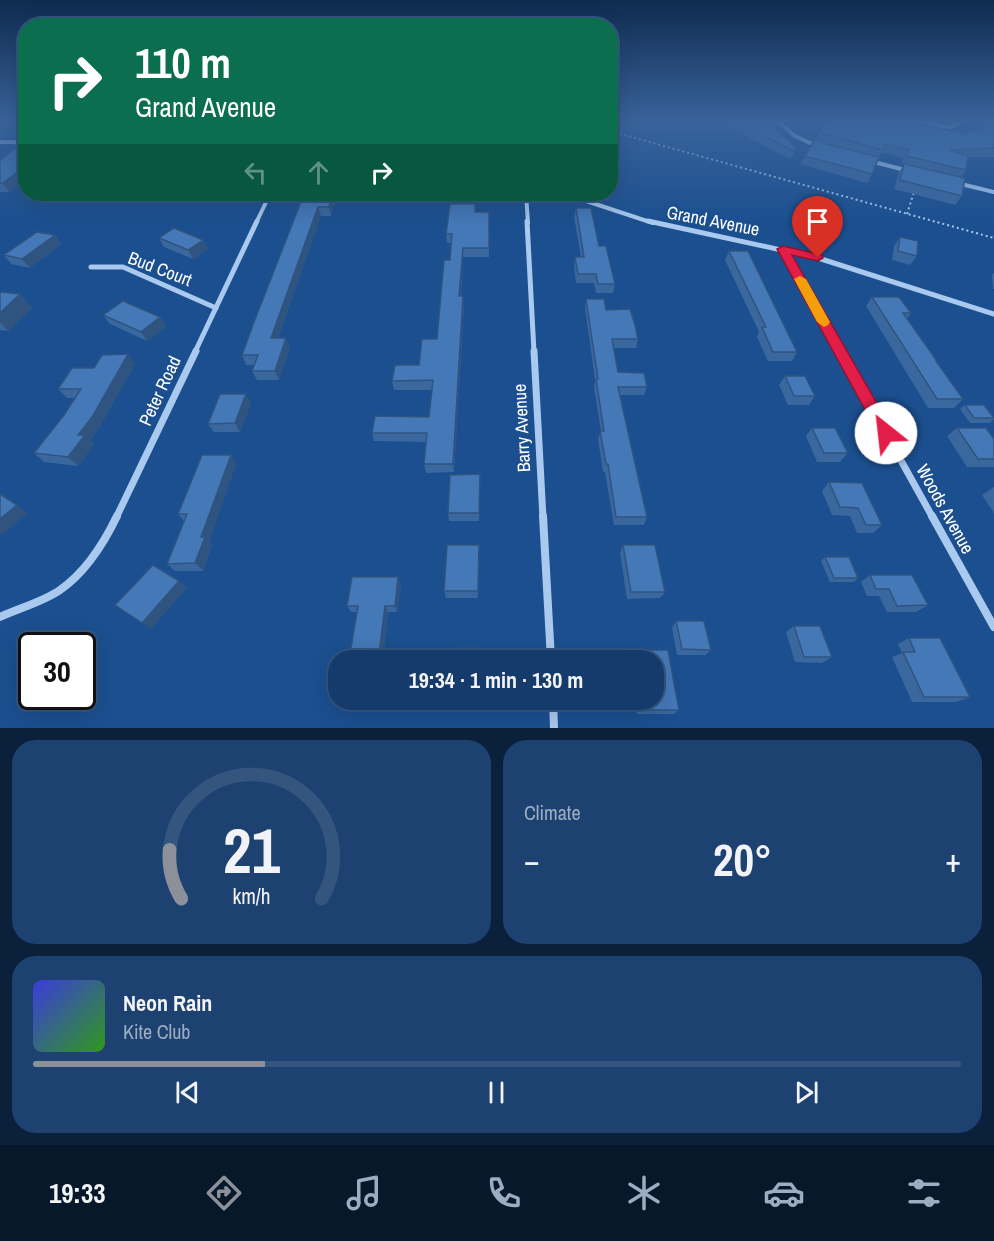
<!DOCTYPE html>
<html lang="en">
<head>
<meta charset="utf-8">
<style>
  body { margin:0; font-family:"Archivo Narrow",sans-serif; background:#1d4271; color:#f1f3f6; height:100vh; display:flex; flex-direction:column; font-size:22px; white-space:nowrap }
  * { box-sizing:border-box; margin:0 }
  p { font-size:20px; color:#9dadc1 }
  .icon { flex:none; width:33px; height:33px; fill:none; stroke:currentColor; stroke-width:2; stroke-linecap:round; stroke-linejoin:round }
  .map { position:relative; height:728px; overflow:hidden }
  .sheet { display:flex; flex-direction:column; gap:12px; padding:12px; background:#0b203b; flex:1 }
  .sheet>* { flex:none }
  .hud { position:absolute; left:18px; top:18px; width:600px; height:183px; border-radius:24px; box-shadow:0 6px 24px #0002,0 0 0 2px #33557e; background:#0b6e4f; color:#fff; overflow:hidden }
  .speed { position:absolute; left:18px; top:632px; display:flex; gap:12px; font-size:30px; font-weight:700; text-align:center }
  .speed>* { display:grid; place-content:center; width:78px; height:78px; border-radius:50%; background:#143b6b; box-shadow:0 6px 24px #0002,0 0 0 2px #33557e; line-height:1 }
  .speed .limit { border:3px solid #111; border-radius:9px; background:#fff; color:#111 }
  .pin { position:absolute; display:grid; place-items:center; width:51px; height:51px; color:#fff; margin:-62px -26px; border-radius:50% 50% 50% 0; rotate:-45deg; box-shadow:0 0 6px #0007 }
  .pin .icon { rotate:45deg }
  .me { position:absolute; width:66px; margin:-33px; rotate:331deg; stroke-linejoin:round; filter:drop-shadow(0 0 4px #0008) }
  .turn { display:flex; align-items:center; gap:21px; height:126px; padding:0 18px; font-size:27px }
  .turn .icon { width:78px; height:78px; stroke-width:2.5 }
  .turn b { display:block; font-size:42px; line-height:51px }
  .lanes { display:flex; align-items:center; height:57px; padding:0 18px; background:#0003; justify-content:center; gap:30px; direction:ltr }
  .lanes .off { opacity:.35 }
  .big { font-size:45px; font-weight:700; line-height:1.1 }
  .sheet .widget { flex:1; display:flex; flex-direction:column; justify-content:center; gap:9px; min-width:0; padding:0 21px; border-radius:24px; background:#1d4271 }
  .sheet .dial { align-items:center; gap:0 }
  .dial svg { height:156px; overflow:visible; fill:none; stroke:#33557e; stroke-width:7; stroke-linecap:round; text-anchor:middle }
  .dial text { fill:#f1f3f6; stroke:none }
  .song { display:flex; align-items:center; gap:18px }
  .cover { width:72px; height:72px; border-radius:9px; background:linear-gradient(135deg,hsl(240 70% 55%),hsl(110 70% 35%)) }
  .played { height:6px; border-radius:3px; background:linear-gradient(90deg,#8c9099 25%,#33557e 25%) }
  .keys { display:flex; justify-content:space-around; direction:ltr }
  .heat { display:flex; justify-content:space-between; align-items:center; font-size:33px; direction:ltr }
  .sheet .tiles { flex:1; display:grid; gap:12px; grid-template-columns:1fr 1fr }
  .widget:last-child { grid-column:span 2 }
  .trip { position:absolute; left:328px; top:650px; width:336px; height:60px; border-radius:24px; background:#143b6b; box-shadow:0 6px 24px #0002,0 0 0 2px #33557e; font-weight:700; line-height:60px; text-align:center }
  .tab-bar { display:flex; height:96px; justify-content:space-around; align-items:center; background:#08182b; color:#9dadc1 }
  .tab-bar .icon { width:42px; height:42px }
  .tab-bar .on { color:#8c9099 }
  .tab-bar b { font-size:27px; color:#f1f3f6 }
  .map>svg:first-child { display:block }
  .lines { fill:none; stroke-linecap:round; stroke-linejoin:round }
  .path { stroke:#a9c9ee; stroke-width:2; stroke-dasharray:2 3; stroke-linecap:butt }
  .minor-far3 { stroke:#a9c9ee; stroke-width:4 }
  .minor-far2 { stroke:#a9c9ee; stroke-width:5 }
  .minor-far1 { stroke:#a9c9ee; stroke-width:7 }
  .minor { stroke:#a9c9ee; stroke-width:8 }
  .wall { fill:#3a679d }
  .shaded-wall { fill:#305480 }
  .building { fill:#4478b7; stroke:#305480; stroke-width:1.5 }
  .route { fill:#e11d48; stroke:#92132f; stroke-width:1.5 }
  .slow { fill:#f59e0b }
  .labels { text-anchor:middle; stroke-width:4.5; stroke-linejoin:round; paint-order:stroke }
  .street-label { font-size:18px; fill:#fff; stroke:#1b4f8f }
</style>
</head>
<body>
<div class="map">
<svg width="994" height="728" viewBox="0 0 994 728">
  <rect width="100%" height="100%" fill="#1b4f8f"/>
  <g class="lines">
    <g class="path">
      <polyline points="610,131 994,238"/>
      <polyline points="907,214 914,192"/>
    </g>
    <g class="minor-far3">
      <polyline points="777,121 795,136 819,147"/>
      <polyline points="909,121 951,127 962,121"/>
      <polyline points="0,142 26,142"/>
      <polyline points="870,161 909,171"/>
      <polyline points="957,183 994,192"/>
      <polyline points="526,194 528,223"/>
      <polyline points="565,194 653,223"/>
      <polyline points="256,223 270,194"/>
    </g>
    <g class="minor-far2">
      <polyline points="527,221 534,352"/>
      <polyline points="648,221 818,258 994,314"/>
      <polyline points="783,249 841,352"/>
      <polyline points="91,267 123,267 216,308"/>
      <polyline points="195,352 257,221"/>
    </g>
    <g class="minor-far1">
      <polyline points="534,351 543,518"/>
      <polyline points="840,351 933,518"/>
      <polyline points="116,518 196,351"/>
    </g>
    <g class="minor">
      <polyline points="543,516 551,660"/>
      <polyline points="932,516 994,627"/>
      <path d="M0,617c19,-9 43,-15 60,-27 26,-18 44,-47 57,-74"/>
      <polyline points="553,699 554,728"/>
    </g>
  </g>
  <g class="wall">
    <polygon points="733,121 767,121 796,148 792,156 790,159 730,128"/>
    <polygon points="994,121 994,157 968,157 966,170 961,178 962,196 955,205 894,189 899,172 904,165 902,164 903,158 881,152 872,174 867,183 801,164 805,156 816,140 819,132 915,123 966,134 982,129"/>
    <polygon points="26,149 26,179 9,192 0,192 0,161"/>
    <polygon points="304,194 337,197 331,216 321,216 278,338 290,347 279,380 257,380 252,371 254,365 246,365 242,355"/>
    <polygon points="425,194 460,194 459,201 425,201"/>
    <polygon points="475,204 476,212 489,212 489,257 463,257 461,296 464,305 454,472 426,473 424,464 427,442 374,441 372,433 429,417 432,390 394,390 392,381 419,365 437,339 450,260 451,243 447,243 446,234"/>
    <polygon points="576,208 599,246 615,284 613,293 596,293 594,283 576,283 574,266 575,257 581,257 574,217"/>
    <polygon points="822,214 833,231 828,240 812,235"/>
    <polygon points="55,235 61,244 30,268 11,264 4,255"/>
    <polygon points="900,237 917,256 910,265 892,260 894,246"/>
    <polygon points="159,238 203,240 208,249 193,259 164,247"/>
    <polygon points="729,251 797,352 792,361 768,361 757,337 759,332 725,260"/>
    <polygon points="994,273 994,289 993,289 992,275"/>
    <polygon points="0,292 20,294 32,308 8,331 0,330"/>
    <polygon points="872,297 911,313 907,319 937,361 936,362 963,399 954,408 928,408 866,306"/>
    <polygon points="586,299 606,310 638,339 636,348 613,348 618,372 647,387 644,395 620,395 647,517 644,525 614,525 605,472 603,472 598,439 601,431 594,387 595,380 585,308"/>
    <polygon points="103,315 160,317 166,327 147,341 110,324"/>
    <polygon points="135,364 100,426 90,440 94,444 78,466 44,462 34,453 64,415 75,398 67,398 58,389 94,368"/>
    <polygon points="785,376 815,396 809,405 788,405 779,385"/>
    <polygon points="251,403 240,432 214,432 208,424"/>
    <polygon points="965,405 994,417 994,419 990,423 970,423 960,409"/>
    <polygon points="812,428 848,453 840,462 817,462 806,436"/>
    <polygon points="957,428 994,439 994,467 967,467 947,436"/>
    <polygon points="236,463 209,542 212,545 203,571 175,571 167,564 184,521 178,514"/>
    <polygon points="829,482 882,525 873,533 857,533 850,516 832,515 822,491"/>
    <polygon points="480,483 479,521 449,521 448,513"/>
    <polygon points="994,487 994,513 982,495"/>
    <polygon points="479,545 478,598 446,598 444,591"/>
    <polygon points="623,545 665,592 660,598 627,599 620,553"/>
    <polygon points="825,557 858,578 854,582 830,582 821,561"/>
    <polygon points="870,575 928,605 916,612 887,612 879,596 867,596 861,582"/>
    <polygon points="401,584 397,612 388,612 383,660 354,660 350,654 357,612 351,612 347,606"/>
    <polygon points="676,621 711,650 705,655 677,655 672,628"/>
    <polygon points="794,626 832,657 822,663 795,662 786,632"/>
    <polygon points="909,638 970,697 956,702 912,702 892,657 902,653 898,644"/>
    <polygon points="632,650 668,650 679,710 674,714 637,714 634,699 654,699 654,660 629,660 628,655"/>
    <polygon points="439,699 478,699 478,712 440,712 438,708"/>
  </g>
  <g class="shaded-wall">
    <polygon points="26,164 26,179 9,192 2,183"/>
    <polygon points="333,194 336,194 337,197 331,216 329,207"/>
    <polygon points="318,207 321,216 275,347 271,338"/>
    <polygon points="55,235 61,244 30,268 22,259"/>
    <polygon points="203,240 208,249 193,259 188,250"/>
    <polygon points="463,248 463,257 460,305 459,296"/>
    <polygon points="20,294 32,308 8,331 0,322 0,313"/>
    <polygon points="463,296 464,305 454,472 453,464"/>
    <polygon points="160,317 166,327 147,341 141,332"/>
    <polygon points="286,338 290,347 279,380 275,371"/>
    <polygon points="128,354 135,364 100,426 90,440 94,444 78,466 68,457 78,435"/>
    <polygon points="246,394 251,403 240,432 235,423"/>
    <polygon points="231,455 236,463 209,542 212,545 203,571 195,563 201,537"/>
    <polygon points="17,505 28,513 2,535 0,534 0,519"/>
    <polygon points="398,577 401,584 397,612 395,606"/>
    <polygon points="179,581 187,588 151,629 142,623"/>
    <polygon points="385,606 388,612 383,660 379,654"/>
  </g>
  <g class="building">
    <polygon points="736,121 767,121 796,148 793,151"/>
    <polygon points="826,121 916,121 915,123 966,134 982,129 994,121 994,148 949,150 968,156 966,170 907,156 908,149 885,144 882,150 819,132"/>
    <polygon points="815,139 826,144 879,157 872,174 805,156"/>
    <polygon points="14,149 26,149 26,164 11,177 2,183 0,183 0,161"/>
    <polygon points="904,164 965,178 962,196 900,180"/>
    <polygon points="304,194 333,194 329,207 318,207 271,338 286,338 275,371 252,371 258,355 242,355 254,322"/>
    <polygon points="450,204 475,204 475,212 489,212 489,248 463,248 459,296 463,296 453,464 424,464 427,433 372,433 375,416 429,417 433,380 392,381 395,365 419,365 422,339 437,339 444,260 450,260 452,234 446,234"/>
    <polygon points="576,208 591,208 599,246 606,246 615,284 598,284 596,274 578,274 575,257 584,257"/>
    <polygon points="822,214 839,218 833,231 817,226"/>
    <polygon points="174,228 203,240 188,250 159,238"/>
    <polygon points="37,232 55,235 22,259 4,255"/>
    <polygon points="900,237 918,241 917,256 898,251"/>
    <polygon points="729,251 748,251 797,352 773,352 762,327 766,327"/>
    <polygon points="0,292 20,294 0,313"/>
    <polygon points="872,297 899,297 911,313 903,313 937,361 936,361 963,399 937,399"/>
    <polygon points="586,299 604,299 606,310 630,309 635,325 638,339 612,339 618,372 644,373 647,387 618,387 647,517 616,517 608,464 606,464 600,431 604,431 596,379 598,379"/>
    <polygon points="123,301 160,317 141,332 103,315"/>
    <polygon points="128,354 92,417 78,435 85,435 68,457 34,453 64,415 81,389 58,389 72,368 94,368 102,355"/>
    <polygon points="785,376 805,376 815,396 794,396"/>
    <polygon points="220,394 246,394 235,423 208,424"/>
    <polygon points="965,405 984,405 994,418 974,418"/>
    <polygon points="812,428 835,428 848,453 824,453"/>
    <polygon points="957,428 986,428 994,439 994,459 978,459"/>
    <polygon points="202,455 231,455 201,537 205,537 195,563 167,564 187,514 178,514"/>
    <polygon points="480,474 479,513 448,513 450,475"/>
    <polygon points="829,482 862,483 882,525 866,525 858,508 840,507"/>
    <polygon points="0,494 17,505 0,519"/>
    <polygon points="447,545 479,545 478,591 444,591"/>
    <polygon points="623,545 655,545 665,592 631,592"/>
    <polygon points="825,557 849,557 858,578 834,578"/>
    <polygon points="153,565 179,581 142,623 115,605"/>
    <polygon points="870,575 912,575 928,605 897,606 889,589 876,589"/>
    <polygon points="352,577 398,577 395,606 385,606 379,654 350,654 358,606 347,606"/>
    <polygon points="676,621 704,621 711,650 682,649"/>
    <polygon points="794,626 820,626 832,657 804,657"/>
    <polygon points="909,638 940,638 970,697 924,697 903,652 915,652"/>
    <polygon points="478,648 478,660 441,660 442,649"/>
    <polygon points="632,650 668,650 679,710 641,710 639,699 654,699 654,660 633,660"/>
    <polygon points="439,699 477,699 477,708 438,708"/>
  </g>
  <linearGradient id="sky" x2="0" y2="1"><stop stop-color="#0f2b4f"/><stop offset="0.54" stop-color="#39639b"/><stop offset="1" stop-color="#39639b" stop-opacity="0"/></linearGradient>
  <rect width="994" height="223" fill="url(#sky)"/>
  <polygon class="route" points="783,246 822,255 823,258 818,261 792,255 891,428 893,433 891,437 886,439 880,437 777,249"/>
  <polygon class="slow" points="800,276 806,279 830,322 828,325 824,327 817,322 794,279"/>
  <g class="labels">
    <g class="street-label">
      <text transform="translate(713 221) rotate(11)" y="6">Grand Avenue</text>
      <text transform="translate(160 269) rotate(21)" y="6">Bud Court</text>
      <text transform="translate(160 391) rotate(-65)" y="6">Peter Road</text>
      <text transform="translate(522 428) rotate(-93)" y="6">Barry Avenue</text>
      <text transform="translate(945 509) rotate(61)" y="6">Woods Avenue</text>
    </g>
  </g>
</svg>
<div class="speed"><div class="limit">30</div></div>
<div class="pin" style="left:818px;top:258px;background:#d93025"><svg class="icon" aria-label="arrive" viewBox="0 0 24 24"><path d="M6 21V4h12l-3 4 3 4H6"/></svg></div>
<svg class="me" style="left:886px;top:433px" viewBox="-20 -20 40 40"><circle r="19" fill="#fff"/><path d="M0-13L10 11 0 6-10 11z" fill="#e11d48"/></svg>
<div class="trip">19:34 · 1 min · 130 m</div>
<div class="hud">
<div class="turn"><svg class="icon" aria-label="right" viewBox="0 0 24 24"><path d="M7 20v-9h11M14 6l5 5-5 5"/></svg><div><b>110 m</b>Grand Avenue</div></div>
<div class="lanes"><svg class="icon off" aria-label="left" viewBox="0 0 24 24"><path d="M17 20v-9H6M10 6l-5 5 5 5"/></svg><svg class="icon off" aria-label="ahead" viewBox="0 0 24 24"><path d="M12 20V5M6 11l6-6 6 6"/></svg><svg class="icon" aria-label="right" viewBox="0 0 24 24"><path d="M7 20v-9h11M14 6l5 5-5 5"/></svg></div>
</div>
</div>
<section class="sheet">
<div class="tiles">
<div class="widget dial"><svg viewBox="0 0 100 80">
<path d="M14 69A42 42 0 1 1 86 69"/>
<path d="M14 69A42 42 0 0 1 8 44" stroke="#8c9099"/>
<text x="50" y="56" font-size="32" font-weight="700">21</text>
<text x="50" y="72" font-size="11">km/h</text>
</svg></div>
<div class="widget"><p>Climate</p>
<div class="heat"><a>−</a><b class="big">20°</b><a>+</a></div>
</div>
<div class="widget">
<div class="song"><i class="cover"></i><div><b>Neon Rain</b><p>Kite Club</p></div></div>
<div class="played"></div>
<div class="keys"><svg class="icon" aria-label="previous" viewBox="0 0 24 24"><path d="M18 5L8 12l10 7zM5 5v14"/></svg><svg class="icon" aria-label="pause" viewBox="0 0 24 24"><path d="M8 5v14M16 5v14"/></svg><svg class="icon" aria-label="next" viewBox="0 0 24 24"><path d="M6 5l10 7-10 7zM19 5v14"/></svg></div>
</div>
</div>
</section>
<nav class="tab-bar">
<b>19:33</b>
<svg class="icon on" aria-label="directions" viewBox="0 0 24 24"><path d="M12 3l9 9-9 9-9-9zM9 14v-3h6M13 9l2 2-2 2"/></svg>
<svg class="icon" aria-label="music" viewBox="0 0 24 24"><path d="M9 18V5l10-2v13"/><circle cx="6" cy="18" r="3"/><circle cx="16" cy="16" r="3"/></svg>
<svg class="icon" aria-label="phone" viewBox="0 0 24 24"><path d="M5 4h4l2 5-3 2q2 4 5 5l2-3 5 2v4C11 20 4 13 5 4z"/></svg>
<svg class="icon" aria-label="climate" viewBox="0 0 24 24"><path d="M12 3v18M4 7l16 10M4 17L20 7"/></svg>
<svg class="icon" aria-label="car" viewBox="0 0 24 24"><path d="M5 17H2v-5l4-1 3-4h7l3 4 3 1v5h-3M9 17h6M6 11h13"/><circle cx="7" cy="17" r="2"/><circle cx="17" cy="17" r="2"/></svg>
<svg class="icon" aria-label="filters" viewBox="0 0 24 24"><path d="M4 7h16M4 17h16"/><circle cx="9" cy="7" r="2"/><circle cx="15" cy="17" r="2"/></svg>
</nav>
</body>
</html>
